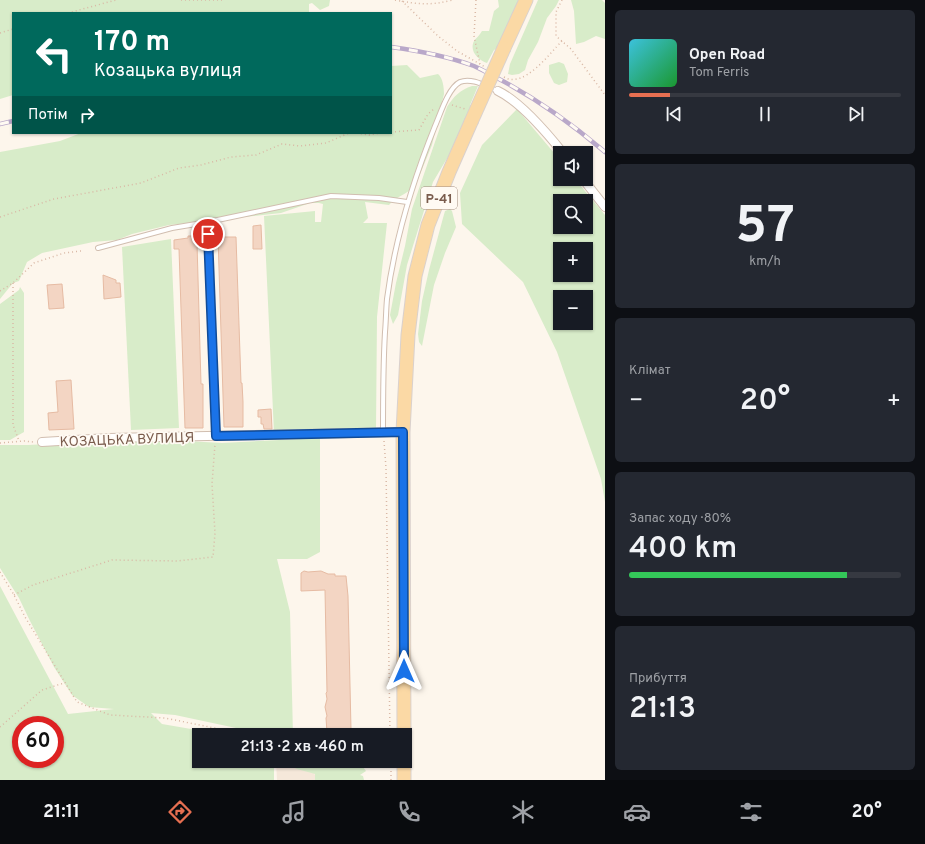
<!DOCTYPE html>
<html lang="uk">
<head>
<meta charset="utf-8">
<style>
  body { margin:0; font-family:Overpass,sans-serif; background:#242831; color:#f1f3f6; height:100vh; display:flex; flex-direction:column; font-size:15px; white-space:nowrap }
  * { box-sizing:border-box; margin:0 }
  p { font-size:13px; color:#9ea1a6 }
  .icon { flex:none; width:22px; height:22px; fill:none; stroke:currentColor; stroke-width:2; stroke-linecap:round; stroke-linejoin:round }
  .map { position:relative; flex:1; overflow:hidden }
  .details { display:flex; flex-direction:column; gap:10px; padding:10px; background:#0d0f14; width:320px }
  .details>* { flex:none }
  .hud { position:absolute; left:12px; top:12px; width:380px; height:122px; border-radius:0px; box-shadow:0 1px 3px #0004; background:#00695c; color:#fff; overflow:hidden }
  .fabs { position:absolute; left:553px; top:146px; display:grid; gap:8px }
  .fabs a { display:grid; place-items:center; width:40px; height:40px; border-radius:0px; background:#171b24; box-shadow:0 1px 3px #0004; font-size:20px }
  .speed { position:absolute; left:12px; top:716px; display:flex; gap:8px; font-size:20px; font-weight:700; text-align:center }
  .speed>* { display:grid; place-content:center; width:52px; height:52px; border-radius:50%; background:#171b24; box-shadow:0 1px 3px #0004; line-height:1 }
  .speed .limit { border:6px solid #d22; background:#fff; color:#111 }
  .pin { position:absolute; display:grid; place-items:center; width:34px; height:34px; color:#fff; margin:-17px; border:2px solid #fff; border-radius:50%; box-shadow:0 1px 4px #0007 }
  .me { position:absolute; width:44px; margin:-22px; rotate:0deg; stroke-linejoin:round; filter:drop-shadow(0 0 3px #0008) }
  .turn { display:flex; align-items:center; gap:14px; height:84px; padding:0 16px; font-size:18px }
  .turn .icon { width:52px; height:52px; stroke-width:2.5 }
  .turn b { display:block; font-size:28px; line-height:34px }
  .then { display:flex; align-items:center; height:38px; padding:0 16px; background:#0003; gap:8px; font-size:15px }
  .big { font-size:30px; font-weight:600; line-height:1.1 }
  .details .widget { flex:1; display:flex; flex-direction:column; justify-content:center; gap:6px; min-width:0; padding:0 14px; border-radius:6px; background:#242831 }
  .details .dial { align-items:center; gap:0 }
  .dial b { font-size:52px; line-height:1 }
  .song { display:flex; align-items:center; gap:12px }
  .cover { width:48px; height:48px; border-radius:6px; background:linear-gradient(135deg,hsl(190 70% 55%),hsl(130 70% 35%)) }
  .played { height:4px; border-radius:2px; background:linear-gradient(90deg,#e76f51 15%,#363941 15%) }
  .keys { display:flex; justify-content:space-around; direction:ltr }
  .heat { display:flex; justify-content:space-between; align-items:center; font-size:22px; direction:ltr }
  .charge { height:6px; border-radius:3px; background:linear-gradient(90deg,#34c759 80%,#363941 0) }
  .trip { position:absolute; left:192px; top:728px; width:220px; height:40px; border-radius:0px; background:#171b24; box-shadow:0 1px 3px #0004; font-weight:600; line-height:40px; text-align:center }
  .tabs { display:flex; height:64px; justify-content:space-around; align-items:center; background:#090b0e; color:#9ea1a6 }
  .tabs .icon { width:28px; height:28px }
  .tabs .current { color:#e76f51 }
  .tabs b { font-size:18px; color:#f1f3f6 }
  main { display:flex; flex:1; min-height:0 }
  .map>svg:first-child { display:block }
  .residential { fill:#f5e8da }
  .green { fill:#d8ecc9; fill-rule:evenodd }
  .building { fill:#f3d5c3; stroke:#e6bba3 }
  .lines { fill:none; stroke-linecap:round; stroke-linejoin:round }
  .lane-casing { stroke:#d1beb0; stroke-width:6 }
  .street-casing { stroke:#d1beb0; stroke-width:10 }
  .primary-casing { stroke:#dad1cd; stroke-width:15 }
  .path { stroke:#d9b8a5; stroke-width:1.5; stroke-dasharray:1 3; stroke-linecap:butt }
  .lane { stroke:#fff; stroke-width:4 }
  .street { stroke:#fff; stroke-width:8 }
  .primary { stroke:#fbd9a5; stroke-width:13 }
  .rail-casing { stroke:#b9a8c9; stroke-width:4.5 }
  .rail { stroke:#fffaf3; stroke-width:3; stroke-dasharray:9; stroke-linecap:butt }
  .primary-bridge-casing { stroke:#dad1cd; stroke-width:15; stroke-linecap:butt }
  .primary-bridge { stroke:#fbd9a5; stroke-width:13 }
  .route-casing { stroke:#114b97; stroke-width:10 }
  .route { stroke:#1a73e8; stroke-width:7 }
  .labels { text-anchor:middle; stroke-width:3.5; stroke-linejoin:round; paint-order:stroke }
  .shield { fill:#fffaf3; stroke:#a28b7f; stroke-width:1 }
  .shield-label { font-size:13px; font-weight:bold; fill:#7a5c4d }
  .street-label { font-size:14px; fill:#7a5c4d; stroke:#fffaf3 }
</style>
</head>
<body>
<main>
<div class="map">
<svg width="605" height="780" viewBox="0 0 605 780">
  <rect width="100%" height="100%" fill="#fdf6ec"/>
  <polygon class="residential" points="276,761 313,767 316,780 277,780"/>
  <g class="green">
    <polygon points="0,0 330,0 329,6 320,10 312,3 309,4 309,13 13,13 13,95 0,99"/>
    <path d="M498,0h22l-24,49 -2,1 -7,13c-9,-3 -18,-12 -13,-22 2,-3 6,-6 8,-10h7l5,-20 5,-4z"/>
    <polygon points="538,0 559,0 556,6 547,18 538,42 528,60 525,70 519,74 512,75 508,74 510,64"/>
    <polygon points="571,0 602,0 605,3 605,39 596,36 584,42 576,44 574,11"/>
    <polygon points="559,62 564,64 568,74 567,82 559,85 554,83 549,73 549,65"/>
    <path d="M407,65l13,13 18,-4c5,4 6,14 6,20l-12,51 -16,39c-7,10 -20,12 -27,21l-24,-3 3,16 -5,5h24l-10,94 -1,112 -102,4 -10,-217 51,-5v11h6l2,-18 -4,-1h-9l-29,10 -112,12 -37,9 -15,6 -24,2 -51,11 -15,9 -8,19 -6,2 -13,16v-147l60,-11 21,-8h310v-67z"/>
    <path d="M472,86h6l-8,19 2,1 -23,49 -16,27 -26,83 -9,50 -5,9 -3,-9 6,-32 9,-37 7,-37 35,-102c7,-11 13,-17 25,-21z"/>
    <path d="M517,109l43,51v19h15l30,36v287l-4,-23 -44,-127 -34,-70 -61,-58 -2,-31 22,-48zM560,201h26v26h-26zM560,249h26v26h-26zM560,297h26v26h-26z"/>
    <polygon points="450,209 452,211 456,227 445,253 434,285 422,346 419,342 418,334 422,301 429,270 443,218 445,211"/>
    <polygon points="171,239 179,428 131,430 122,247"/>
    <polygon points="20,287 24,293 24,432 10,440 0,440 0,304 19,290"/>
    <path d="M320,438v114l-13,7h-30l13,53 3,123h-24l-94,-20 -24,-2 11,11 64,11h-27v26h75v19h-274v-194l68,128 46,-5 -25,-2 -17,-12 -18,-28 -24,-46 -11,-23 -19,-30v-123h28l121,-6 73,4zM21,725h34v34h-34z"/>
    <polygon points="275,761 355,761 360,763 366,771 360,775 363,776 364,780 315,780 315,774 297,769 284,763 278,763"/>
  </g>
  <g class="building">
    <polygon points="261,225 262,249 253,249 253,226"/>
    <polygon points="188,236 198,236 198,243 197,243 201,384 203,384 203,428 185,428 179,249 174,249 174,240 188,238"/>
    <polygon points="218,237 236,237 241,383 242,383 243,402 243,427 224,427"/>
    <polygon points="103,275 116,280 116,283 120,283 121,297 104,299"/>
    <polygon points="62,284 64,308 49,309 47,285"/>
    <polygon points="71,380 74,429 49,430 48,413 58,412 56,381"/>
    <polygon points="271,409 272,429 264,429 263,424 261,424 261,417 258,417 258,410"/>
    <polygon points="304,571 308,572 321,571 328,574 335,574 335,576 346,576 348,596 351,730 348,730 348,732 327,732 326,718 327,716 325,707 327,699 326,693 327,692 325,590 301,591 301,573"/>
  </g>
  <g class="lines">
    <g class="lane-casing">
      <g id="lane">
        <polyline points="208,234 216,436"/>
        <polyline points="98,248 172,228 208,222 331,196 379,198 407,202"/>
        <path d="M383,433c0,-34 0,-67 2,-101 1,-11 1,-22 2,-33 8,-61 25,-116 48,-173 5,-11 13,-38 25,-44 12,-5 27,5 38,9"/>
        <polyline points="393,761 401,762"/>
      </g>
    </g>
    <g class="street-casing">
      <g id="street">
        <path d="M498,91c23,11 49,42 65,62"/>
        <polyline points="583,179 605,207"/>
        <polyline points="42,442 109,438 403,432"/>
      </g>
    </g>
    <g class="primary-casing">
      <g id="primary">
        <polyline points="504,48 526,0"/>
        <polyline points="404,735 403,432 408,335 415,276 428,225 449,172 471,122"/>
        <polyline points="404,761 404,780"/>
      </g>
    </g>
    <g class="path">
      <polyline points="181,0 224,0"/>
      <path d="M395,0c21,4 36,6 57,0"/>
      <polyline points="476,0 474,36 480,64"/>
      <polyline points="562,0 556,12 556,36 571,49 605,95"/>
      <polyline points="402,1 438,36 457,51 485,67"/>
      <polyline points="68,13 116,0"/>
      <polyline points="0,33 13,29"/>
      <path d="M504,77c20,12 45,-23 58,-36"/>
      <polyline points="452,105 465,109"/>
      <polyline points="391,132 419,130 428,114 434,109"/>
      <polyline points="357,133 369,135 380,133"/>
      <polyline points="0,217 54,199 141,183 179,168 201,165 231,157 256,155 282,144 300,146 326,143 349,133"/>
      <polyline points="13,283 13,425 19,441"/>
      <polyline points="0,291 13,283 34,263 64,253 81,251"/>
      <polyline points="384,441 386,468 390,735"/>
      <polyline points="0,443 24,441 34,442"/>
      <polyline points="0,572 14,595 25,617 77,702 110,715 165,718 249,735"/>
      <polyline points="14,595 33,585 112,560 177,561 213,557 215,533 212,484 215,444"/>
      <polyline points="0,727 42,690 64,683"/>
      <polyline points="391,780 391,768"/>
    </g>
    <use href="#lane" class="lane"/>
    <use href="#street" class="street"/>
    <use href="#primary" class="primary"/>
    <g class="rail-casing">
      <g id="rail">
        <path d="M391,47c29,4 56,9 83,19 9,4 17,9 25,13 38,20 73,45 106,73"/>
        <polyline points="0,124 13,121"/>
      </g>
    </g>
    <use href="#rail" class="rail"/>
    <g class="primary-bridge-casing">
      <polyline id="primary-bridge" points="471,122 504,48"/>
    </g>
    <use href="#primary-bridge" class="primary-bridge"/>
  </g>
  <g class="lines">
    <g class="route-casing">
      <polyline id="route" points="208,234 216,436 403,432 404,671"/>
    </g>
    <use href="#route" class="route"/>
  </g>
  <g class="labels">
    <rect class="shield" x="421" y="187" width="36" height="22" rx="3"/>
    <g class="shield-label">
      <text x="439" y="203">Р-41</text>
    </g>
    <g class="street-label">
      <text transform="translate(127 439) rotate(-2)" y="5">КОЗАЦЬКА ВУЛИЦЯ</text>
    </g>
  </g>
</svg>
<div class="fabs">
<a><svg class="icon" aria-label="sound" viewBox="0 0 24 24"><path d="M4 9h4l5-4v14l-5-4H4zM17 9q2 3 0 6"/></svg></a>
<a><svg class="icon" aria-label="search" viewBox="0 0 24 24"><circle cx="10" cy="10" r="6"/><path d="M15 15l6 6"/></svg></a>
<a>+</a>
<a>−</a>
</div>
<div class="speed"><div class="limit">60</div></div>
<div class="pin" style="left:208px;top:234px;background:#d93025"><svg class="icon" aria-label="arrive" viewBox="0 0 24 24"><path d="M6 21V4h12l-3 4 3 4H6"/></svg></div>
<svg class="me" style="left:404px;top:671px" viewBox="-20 -20 40 40"><path d="M0-17L14 15 0 8-14 15z" fill="#1a73e8" stroke="#fff" stroke-width="4"/></svg>
<div class="trip">21:13 · 2 хв · 460 m</div>
<div class="hud">
<div class="turn"><svg class="icon" aria-label="left" viewBox="0 0 24 24"><path d="M17 20v-9H6M10 6l-5 5 5 5"/></svg><div><b>170 m</b>Козацька вулиця</div></div>
<div class="then">Потім<svg class="icon" aria-label="right" viewBox="0 0 24 24"><path d="M7 20v-9h11M14 6l5 5-5 5"/></svg></div>
</div>
</div>
<section class="details">
<div class="widget">
<div class="song"><i class="cover"></i><div><b>Open Road</b><p>Tom Ferris</p></div></div>
<div class="played"></div>
<div class="keys"><svg class="icon" aria-label="previous" viewBox="0 0 24 24"><path d="M18 5L8 12l10 7zM5 5v14"/></svg><svg class="icon" aria-label="pause" viewBox="0 0 24 24"><path d="M8 5v14M16 5v14"/></svg><svg class="icon" aria-label="next" viewBox="0 0 24 24"><path d="M6 5l10 7-10 7zM19 5v14"/></svg></div>
</div>
<div class="widget dial"><b>57</b><p>km/h</p></div>
<div class="widget"><p>Клімат</p>
<div class="heat"><a>−</a><b class="big">20°</b><a>+</a></div>
</div>
<div class="widget"><p>Запас ходу · 80%</p><b class="big">400 km</b><div class="charge"></div></div>
<div class="widget"><p>Прибуття</p><b class="big">21:13</b></div>
</section>
</main>
<nav class="tabs">
<b>21:11</b>
<svg class="icon current" aria-label="directions" viewBox="0 0 24 24"><path d="M12 3l9 9-9 9-9-9zM9 14v-3h6M13 9l2 2-2 2"/></svg>
<svg class="icon" aria-label="music" viewBox="0 0 24 24"><path d="M9 18V5l10-2v13"/><circle cx="6" cy="18" r="3"/><circle cx="16" cy="16" r="3"/></svg>
<svg class="icon" aria-label="phone" viewBox="0 0 24 24"><path d="M5 4h4l2 5-3 2q2 4 5 5l2-3 5 2v4C11 20 4 13 5 4z"/></svg>
<svg class="icon" aria-label="climate" viewBox="0 0 24 24"><path d="M12 3v18M4 7l16 10M4 17L20 7"/></svg>
<svg class="icon" aria-label="car" viewBox="0 0 24 24"><path d="M5 17H2v-5l4-1 3-4h7l3 4 3 1v5h-3M9 17h6M6 11h13"/><circle cx="7" cy="17" r="2"/><circle cx="17" cy="17" r="2"/></svg>
<svg class="icon" aria-label="filters" viewBox="0 0 24 24"><path d="M4 7h16M4 17h16"/><circle cx="9" cy="7" r="2"/><circle cx="15" cy="17" r="2"/></svg>
<b>20°</b>
</nav>
</body>
</html>
